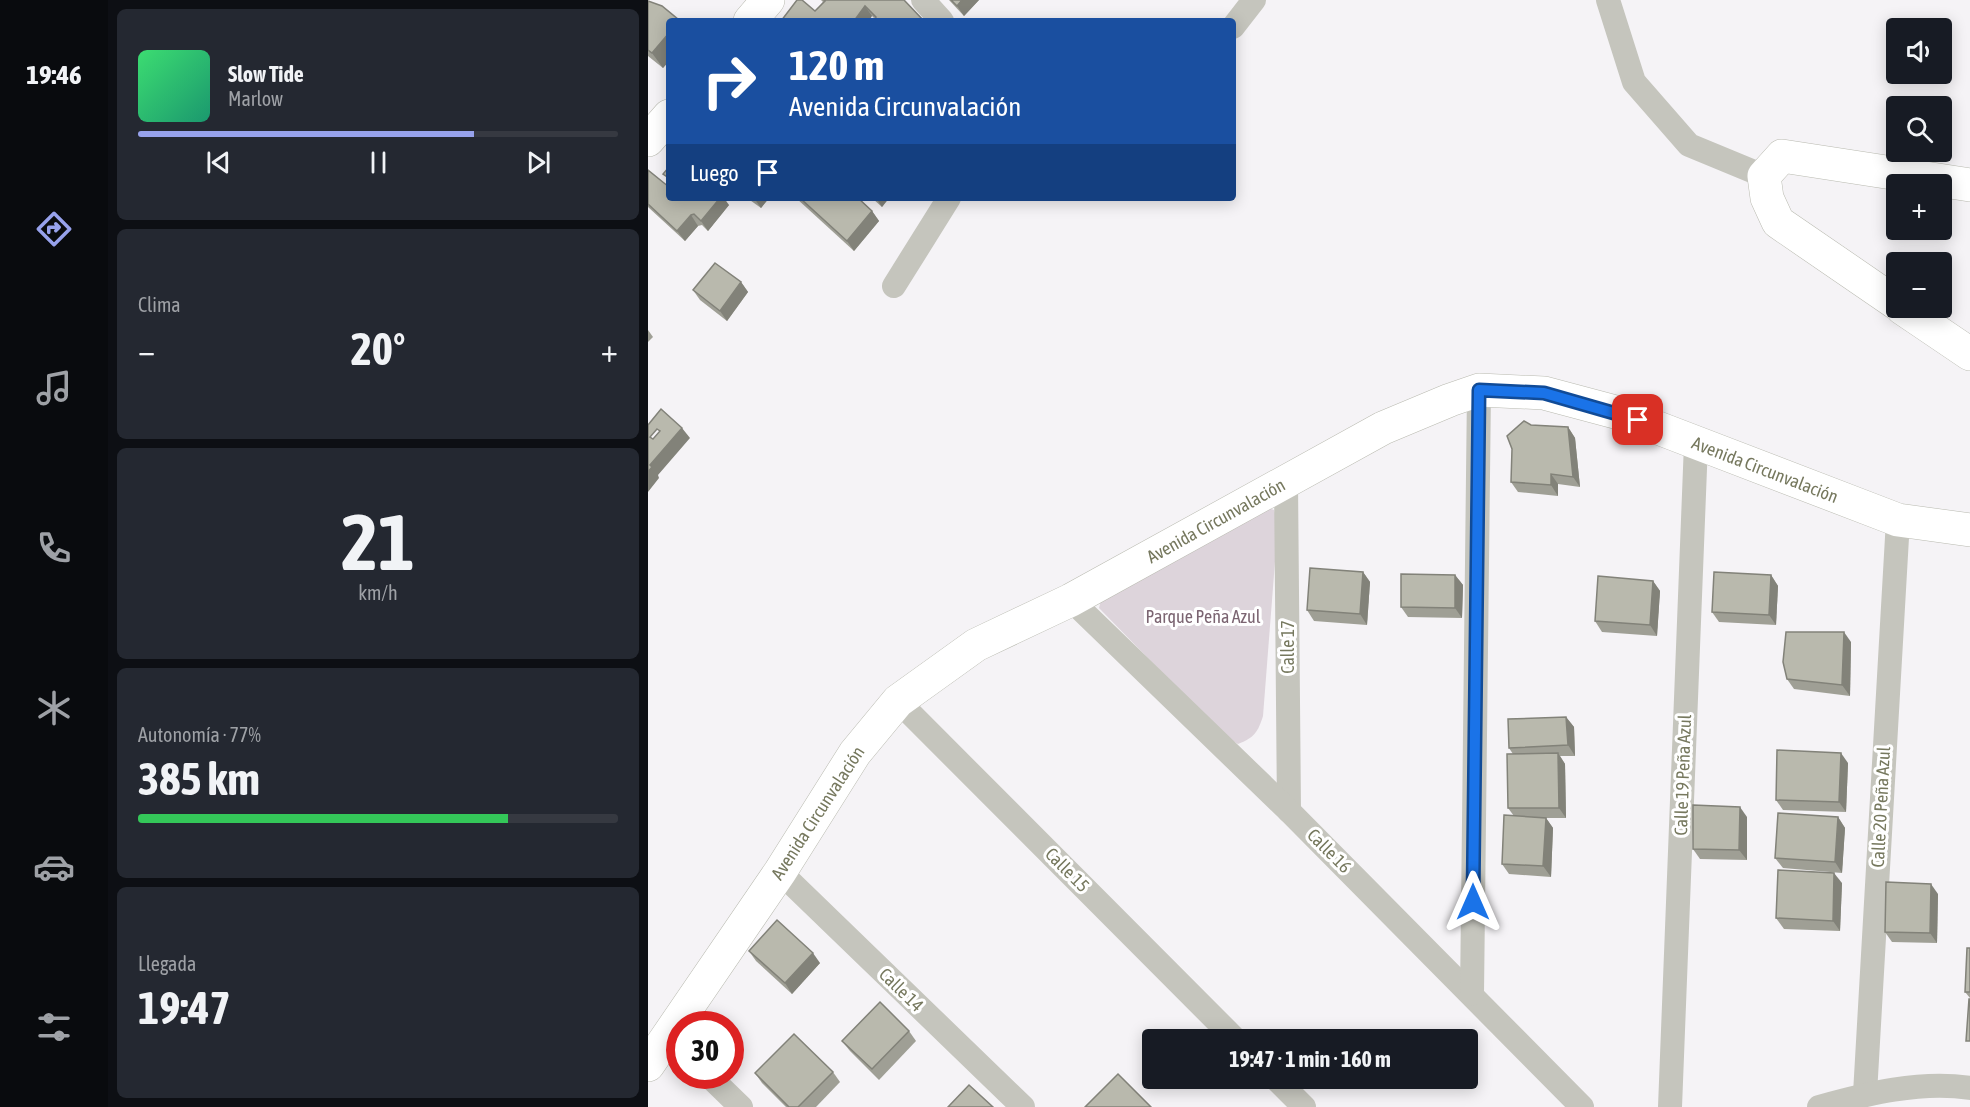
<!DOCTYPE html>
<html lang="es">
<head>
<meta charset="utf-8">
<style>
  body { margin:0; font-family:"Asap Condensed",sans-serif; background:#242831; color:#f1f3f6; height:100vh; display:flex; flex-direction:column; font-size:22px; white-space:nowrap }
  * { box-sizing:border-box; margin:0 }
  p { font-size:20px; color:#9ea1a6 }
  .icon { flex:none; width:33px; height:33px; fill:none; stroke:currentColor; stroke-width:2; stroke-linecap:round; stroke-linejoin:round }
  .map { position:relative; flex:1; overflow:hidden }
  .side { display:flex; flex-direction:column; gap:9px; padding:9px; background:#0d0f14; width:540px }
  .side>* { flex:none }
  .top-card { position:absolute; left:18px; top:18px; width:570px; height:183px; border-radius:6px; box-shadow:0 3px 15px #0003; background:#1a4fa0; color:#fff; overflow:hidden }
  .tools { position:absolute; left:1238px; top:18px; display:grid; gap:12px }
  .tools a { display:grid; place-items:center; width:66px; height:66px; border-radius:6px; background:#171b24; box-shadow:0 3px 15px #0003; font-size:30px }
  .speed { position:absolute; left:18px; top:1011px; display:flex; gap:12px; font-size:30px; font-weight:700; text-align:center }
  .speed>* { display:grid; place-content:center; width:78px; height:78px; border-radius:50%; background:#171b24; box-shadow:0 3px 15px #0003; line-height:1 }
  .speed .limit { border:9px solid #d22; background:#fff; color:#111 }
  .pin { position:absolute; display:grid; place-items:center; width:51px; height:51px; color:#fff; margin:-26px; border-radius:12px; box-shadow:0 3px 9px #0006 }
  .me { position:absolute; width:66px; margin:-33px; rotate:0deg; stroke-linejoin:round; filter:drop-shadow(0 0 4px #0008) }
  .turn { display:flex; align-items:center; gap:21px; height:126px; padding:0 24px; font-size:27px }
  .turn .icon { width:78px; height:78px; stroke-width:2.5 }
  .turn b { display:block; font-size:42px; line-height:51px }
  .then { display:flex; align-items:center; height:57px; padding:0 24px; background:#0003; gap:12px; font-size:22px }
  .big { font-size:45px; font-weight:700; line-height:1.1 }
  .side .card { flex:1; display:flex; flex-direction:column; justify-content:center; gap:9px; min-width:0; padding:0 21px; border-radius:9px; background:#242831 }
  .side .dial { align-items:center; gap:0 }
  .dial b { font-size:78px; line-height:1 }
  .song { display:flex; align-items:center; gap:18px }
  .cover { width:72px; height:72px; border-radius:9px; background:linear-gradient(135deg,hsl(140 70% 55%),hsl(160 70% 35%)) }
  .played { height:6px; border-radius:3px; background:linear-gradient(90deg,#97a2ec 70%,#363941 70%) }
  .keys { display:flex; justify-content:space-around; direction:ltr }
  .heat { display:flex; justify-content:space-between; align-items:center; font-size:33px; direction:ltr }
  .charge { height:9px; border-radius:4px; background:linear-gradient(90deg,#34c759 77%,#363941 0) }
  .trip { position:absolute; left:494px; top:1029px; width:336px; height:60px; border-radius:6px; background:#171b24; box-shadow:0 3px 15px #0003; font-weight:700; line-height:60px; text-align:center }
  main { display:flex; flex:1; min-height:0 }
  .tab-bar { display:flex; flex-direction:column; width:108px; justify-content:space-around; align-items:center; background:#090b0e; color:#9ea1a6 }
  .tab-bar .icon { width:42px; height:42px }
  .tab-bar .active { color:#97a2ec }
  .tab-bar b { font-size:27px; color:#f1f3f6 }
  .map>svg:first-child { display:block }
  .park { fill:#ddd4db }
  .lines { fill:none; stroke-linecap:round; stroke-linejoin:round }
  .secondary-casing { stroke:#b9bab0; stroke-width:34 }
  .street { stroke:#c5c5bd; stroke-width:24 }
  .secondary { stroke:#fff; stroke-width:33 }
  .wall { fill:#9f9f95 }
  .shaded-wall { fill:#828279 }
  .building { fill:#b9b9ad; stroke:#828279; stroke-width:1.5; fill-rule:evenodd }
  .route-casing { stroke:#114b97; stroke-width:15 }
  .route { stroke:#1a73e8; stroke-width:10 }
  .labels { text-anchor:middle; stroke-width:6; stroke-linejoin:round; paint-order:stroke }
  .street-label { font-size:18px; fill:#76785e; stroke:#fff }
  .park-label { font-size:18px; fill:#7b6471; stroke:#fff }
</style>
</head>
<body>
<main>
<nav class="tab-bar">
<b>19:46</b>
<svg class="icon active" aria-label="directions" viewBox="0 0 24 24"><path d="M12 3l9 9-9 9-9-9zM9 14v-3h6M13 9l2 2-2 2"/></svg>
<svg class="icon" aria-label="music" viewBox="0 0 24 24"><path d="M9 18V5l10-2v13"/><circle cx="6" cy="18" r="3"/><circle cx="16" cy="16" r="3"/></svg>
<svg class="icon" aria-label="phone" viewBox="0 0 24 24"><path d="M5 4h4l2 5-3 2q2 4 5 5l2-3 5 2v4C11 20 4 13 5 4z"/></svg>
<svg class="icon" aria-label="climate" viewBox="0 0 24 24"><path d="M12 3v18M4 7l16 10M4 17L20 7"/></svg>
<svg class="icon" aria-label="car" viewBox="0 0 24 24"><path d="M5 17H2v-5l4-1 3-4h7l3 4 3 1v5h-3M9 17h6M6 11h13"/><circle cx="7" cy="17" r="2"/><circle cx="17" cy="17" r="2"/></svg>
<svg class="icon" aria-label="filters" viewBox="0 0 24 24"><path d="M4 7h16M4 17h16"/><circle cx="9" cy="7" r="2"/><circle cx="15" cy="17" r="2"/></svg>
</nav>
<section class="side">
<div class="card">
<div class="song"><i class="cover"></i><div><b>Slow Tide</b><p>Marlow</p></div></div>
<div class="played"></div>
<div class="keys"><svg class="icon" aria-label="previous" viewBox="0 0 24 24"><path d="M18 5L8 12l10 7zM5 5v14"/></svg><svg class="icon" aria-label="pause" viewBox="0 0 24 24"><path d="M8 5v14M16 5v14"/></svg><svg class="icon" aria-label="next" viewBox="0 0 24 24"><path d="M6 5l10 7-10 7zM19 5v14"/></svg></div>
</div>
<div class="card"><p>Clima</p>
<div class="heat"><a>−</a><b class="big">20°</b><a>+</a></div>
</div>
<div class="card dial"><b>21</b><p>km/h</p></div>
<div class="card"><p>Autonomía · 77%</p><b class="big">385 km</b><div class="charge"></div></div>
<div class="card"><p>Llegada</p><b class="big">19:47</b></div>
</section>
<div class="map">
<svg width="1322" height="1107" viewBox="0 0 1322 1107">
  <rect width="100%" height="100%" fill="#f5f3f6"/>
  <path class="park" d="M616,506l10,4 4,13 -15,193c-5,16 -9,22 -25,28l-15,-9 -124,-127 2,-8z"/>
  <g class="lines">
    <g class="secondary-casing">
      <g id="secondary">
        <polyline points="102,21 120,0"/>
        <polyline points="0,140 21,116"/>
        <polyline points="1248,303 1130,222 1119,198 1116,176 1134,156 1322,185"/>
        <polyline points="1254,308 1322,354"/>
        <polyline points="0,1065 132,872 207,753 250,701 328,645 423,600 735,428 802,400 831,390 896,393 971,413 1250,520 1322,530"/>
      </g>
    </g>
    <g class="street">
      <polyline points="275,0 294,21"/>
      <polyline points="960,0 986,82 1041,145 1116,176"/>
      <polyline points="585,27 606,0"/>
      <polyline points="246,286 301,198"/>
      <polyline points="638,483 641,811"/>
      <polyline points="423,600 641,811 934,1107"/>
      <polyline points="250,701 588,1040"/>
      <polyline points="132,872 375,1107"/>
      <polyline points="824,994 831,390"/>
      <polyline points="61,1076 93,1107"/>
      <polyline points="627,1078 656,1107"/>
      <polyline points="1217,1094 1250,520"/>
      <polyline points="1022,1107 1048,443"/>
      <path d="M1171,1107c47,-13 102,-27 151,-19"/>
    </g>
    <use href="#secondary" class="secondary"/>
  </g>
  <g class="wall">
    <polygon points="173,0 256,0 226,18 224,16 167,11 175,2"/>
    <polygon points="301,0 331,0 316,16"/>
    <polygon points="0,1 14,6 31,21 21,21 21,61 15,68 0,56"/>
    <polygon points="0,170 21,198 81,205 60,231 54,225 50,226 37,241 0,207"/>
    <polygon points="99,198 121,198 113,208"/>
    <polygon points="148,198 210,198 224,211 231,221 206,251"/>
    <polygon points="224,198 241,198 234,207"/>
    <polygon points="93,282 100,292 79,321 52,300 45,290"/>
    <polygon points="0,330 5,337 0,342"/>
    <polygon points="883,425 920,427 927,438 932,487 910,484 910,496 870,492 863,482"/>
    <polygon points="715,572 722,582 719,625 666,621 659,610"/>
    <polygon points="807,575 815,585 814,618 760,617 753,607"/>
    <polygon points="1123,575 1130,586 1128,625 1071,622 1064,612"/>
    <polygon points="1005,581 1012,591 1009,636 954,632 947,621"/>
    <polygon points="1203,642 1202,696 1146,689 1139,679"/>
    <polygon points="918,717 926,727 927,756 912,756 917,764 918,818 898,818 905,828 903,877 861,874 854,864 866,816 860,808 865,754 861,748"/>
    <polygon points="1200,763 1198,812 1135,810 1128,800"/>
    <polygon points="1099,817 1099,860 1052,859 1045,849"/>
    <polygon points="1190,817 1197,828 1194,873 1135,868 1127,858"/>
    <polygon points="1194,883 1192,931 1136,929 1128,918"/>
    <polygon points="1290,894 1289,943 1244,942 1237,932"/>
    <polygon points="1322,948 1322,998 1317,992"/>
    <polygon points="101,951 172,963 144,994 108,961"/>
    <polygon points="261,1031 268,1041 231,1080 202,1051 194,1041"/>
    <polygon points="185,1072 192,1082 168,1107 138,1107 114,1083 107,1073"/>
  </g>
  <g class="shaded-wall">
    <polygon points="314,0 331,0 316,16 309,6"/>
    <polygon points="217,6 224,16 221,21 206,21"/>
    <polygon points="21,33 21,61 15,68 4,53"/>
    <polygon points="72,198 76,198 81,205 60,231 53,221"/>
    <polygon points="106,198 121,198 113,208"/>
    <polygon points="228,198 241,198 234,207"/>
    <polygon points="224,211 231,221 206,251 199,241"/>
    <polygon points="43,215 50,226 37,241 29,231"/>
    <polygon points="93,282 100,292 79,321 72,311"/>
    <polygon points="920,427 927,438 932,487 925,477"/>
    <polygon points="34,428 42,438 10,475 11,478 0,492 0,472 2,465"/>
    <polygon points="903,474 910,484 910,496 903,485"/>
    <polygon points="715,572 722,582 719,625 712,614"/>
    <polygon points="807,575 815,585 814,618 807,608"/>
    <polygon points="1123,575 1130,586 1128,625 1121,615"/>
    <polygon points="1005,581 1012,591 1009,636 1002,625"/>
    <polygon points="1196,632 1203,642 1202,696 1194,685"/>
    <polygon points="918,717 926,727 927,756 920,745"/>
    <polygon points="910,753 917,764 918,818 911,808"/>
    <polygon points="1193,753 1200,763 1198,812 1191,802"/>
    <polygon points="1092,807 1099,817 1099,860 1091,850"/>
    <polygon points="1190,817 1197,828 1194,873 1187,862"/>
    <polygon points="898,818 905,828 903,877 895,866"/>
    <polygon points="1186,873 1194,883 1192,931 1185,921"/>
    <polygon points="1283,884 1290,894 1289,943 1282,933"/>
    <polygon points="165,953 172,963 144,994 137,983"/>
  </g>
  <g class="building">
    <polygon points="149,0 154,0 167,11 177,1 176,0 256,0 276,21 225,21 228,17 217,6 206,21 133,21"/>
    <polygon points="303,0 314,0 309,6"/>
    <polygon points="0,1 14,6 31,20 21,21 21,33 4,53 0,50"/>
    <polygon points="21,167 21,178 15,174"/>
    <polygon points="0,170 21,187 21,198 72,198 53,221 46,214 43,215 29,231 0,204"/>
    <polygon points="152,198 210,198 224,211 199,241"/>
    <polygon points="67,263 93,282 72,311 45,290"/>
    <path d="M13,409l21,19 -32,37 2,2 -4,5v-47zM9,429l3,2 -7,8 -3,-2z"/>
    <polygon points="876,421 883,425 920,427 925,477 903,474 903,485 863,482 864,449 859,436"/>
    <polygon points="662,568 715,572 712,614 659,610"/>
    <polygon points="1066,572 1123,575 1121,615 1064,612"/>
    <polygon points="753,574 807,575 807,608 753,607"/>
    <polygon points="950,576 1005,581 1002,625 947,621"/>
    <polygon points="1138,632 1196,632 1194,685 1139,679 1135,662"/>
    <polygon points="918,717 920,745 861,748 860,719"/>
    <polygon points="1129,750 1193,753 1191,802 1128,800"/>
    <polygon points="910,753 911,808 860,808 859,754"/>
    <polygon points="1045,805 1092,807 1091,850 1045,849"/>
    <polygon points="1130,813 1190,817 1187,862 1127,858"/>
    <polygon points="856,815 898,818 895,866 854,864"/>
    <polygon points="1130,870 1186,873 1185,921 1128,918"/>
    <polygon points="1238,882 1283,884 1282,933 1237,932"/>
    <polygon points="129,920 165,953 137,983 101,951"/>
    <polygon points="1319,948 1322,948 1322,992 1317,992"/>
    <polygon points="1321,999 1322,999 1322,1041 1318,1041"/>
    <polygon points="232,1002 261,1031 224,1069 194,1041"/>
    <polygon points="146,1034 185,1072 150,1107 141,1107 107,1073"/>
    <polygon points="470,1074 503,1107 437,1107"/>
    <polygon points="321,1085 345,1107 300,1107"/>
  </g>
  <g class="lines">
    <g class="route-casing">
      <polyline id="route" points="825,902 831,390 896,393 990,420"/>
    </g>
    <use href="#route" class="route"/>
  </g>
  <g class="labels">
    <g class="street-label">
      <text transform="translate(1117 470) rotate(21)" y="6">Avenida Circunvalación</text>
      <text transform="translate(568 521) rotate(-29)" y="6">Avenida Circunvalación</text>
      <text transform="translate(640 647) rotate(-90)" y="6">Calle 17</text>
      <text transform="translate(1035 775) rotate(-88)" y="6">Calle 19 Peña Azul</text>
      <text transform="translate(1233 807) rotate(-87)" y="6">Calle 20 Peña Azul</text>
      <text transform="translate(170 813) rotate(-57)" y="6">Avenida Circunvalación</text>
      <text transform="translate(681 851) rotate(45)" y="6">Calle 16</text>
      <text transform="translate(419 870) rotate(45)" y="6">Calle 15</text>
      <text transform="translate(253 990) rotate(44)" y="6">Calle 14</text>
    </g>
    <g class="park-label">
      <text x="555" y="623">Parque Peña Azul</text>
    </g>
  </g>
</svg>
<div class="tools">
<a><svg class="icon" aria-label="sound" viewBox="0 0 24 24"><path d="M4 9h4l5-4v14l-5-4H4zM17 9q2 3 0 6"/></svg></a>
<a><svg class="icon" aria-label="search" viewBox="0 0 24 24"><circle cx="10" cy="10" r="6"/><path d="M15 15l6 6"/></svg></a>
<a>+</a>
<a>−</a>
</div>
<div class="speed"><div class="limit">30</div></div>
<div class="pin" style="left:990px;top:420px;background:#d93025"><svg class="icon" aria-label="arrive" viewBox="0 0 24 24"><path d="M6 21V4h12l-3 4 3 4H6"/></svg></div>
<svg class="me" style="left:825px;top:902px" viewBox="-20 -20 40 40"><path d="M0-17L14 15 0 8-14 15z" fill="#1a73e8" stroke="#fff" stroke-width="4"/></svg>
<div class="trip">19:47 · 1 min · 160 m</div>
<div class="top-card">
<div class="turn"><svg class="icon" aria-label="right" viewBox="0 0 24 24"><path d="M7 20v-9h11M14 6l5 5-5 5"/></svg><div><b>120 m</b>Avenida Circunvalación</div></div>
<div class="then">Luego<svg class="icon" aria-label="arrive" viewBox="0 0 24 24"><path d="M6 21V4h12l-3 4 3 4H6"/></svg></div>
</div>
</div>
</main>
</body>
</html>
